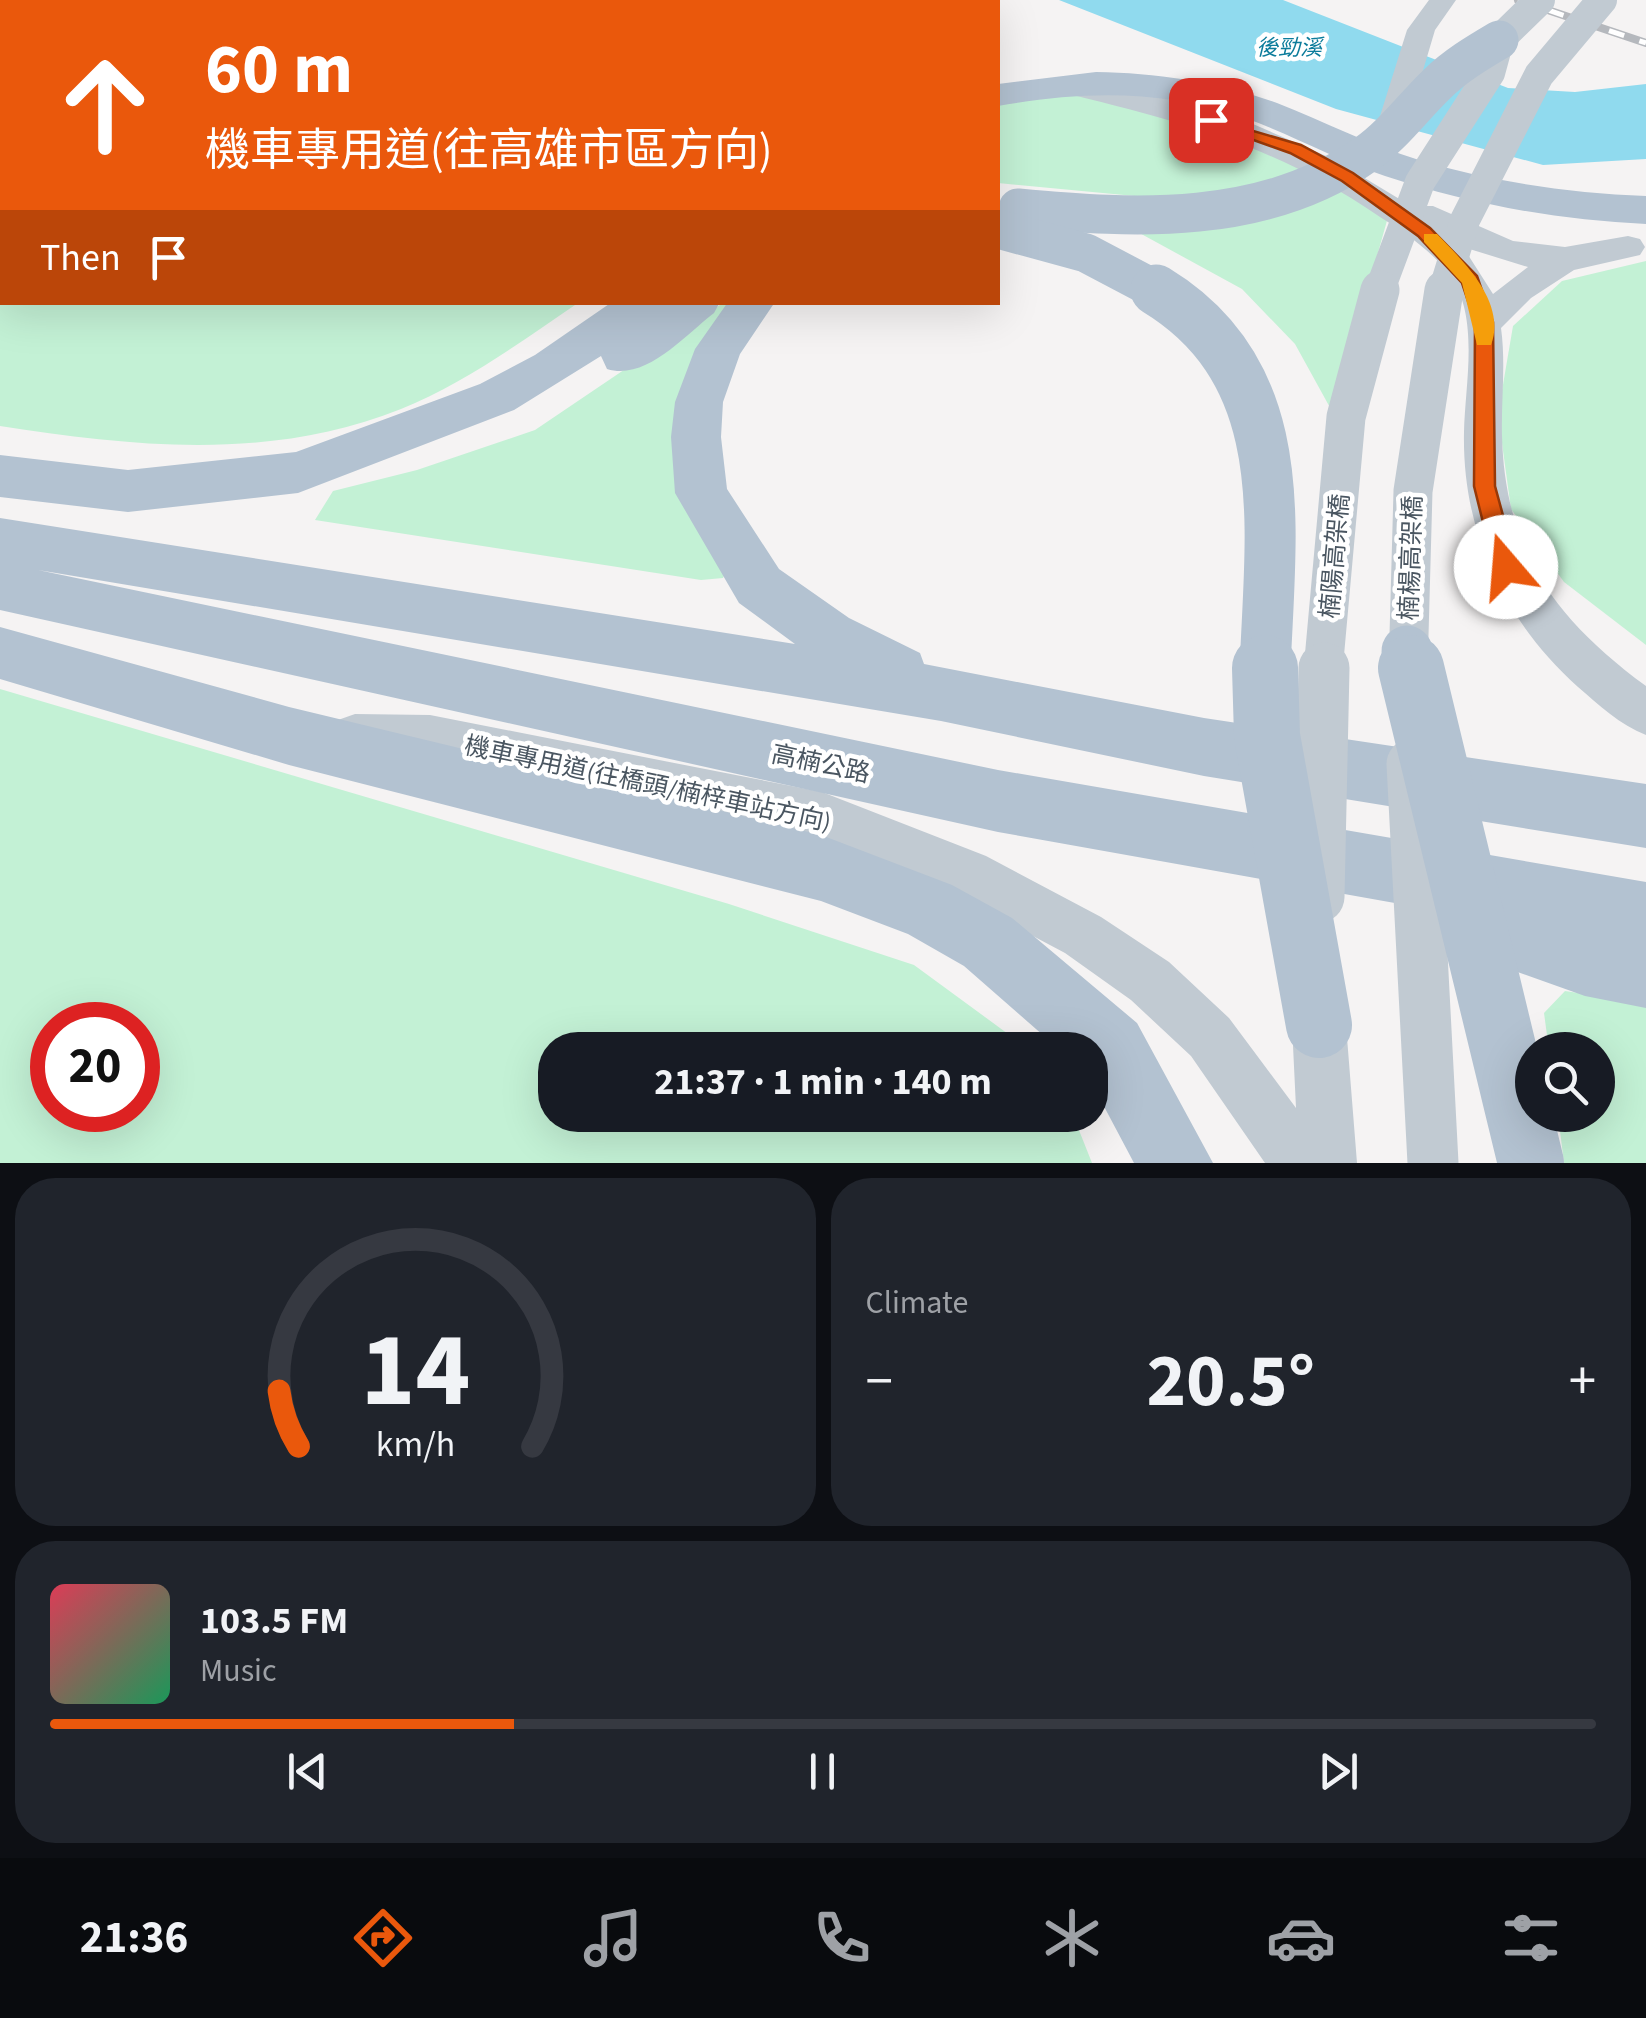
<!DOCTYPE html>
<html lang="en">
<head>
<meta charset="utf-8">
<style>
  body { margin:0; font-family:"Source Sans 3","Noto Sans TC",sans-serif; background:#20242c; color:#f1f3f6; height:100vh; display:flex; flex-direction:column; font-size:38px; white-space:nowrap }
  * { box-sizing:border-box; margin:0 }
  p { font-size:32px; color:#9ea1a6 }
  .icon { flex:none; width:55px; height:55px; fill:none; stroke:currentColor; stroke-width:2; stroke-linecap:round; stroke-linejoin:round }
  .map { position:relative; height:1163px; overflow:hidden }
  .panel { display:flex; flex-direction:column; gap:15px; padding:15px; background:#0d0f14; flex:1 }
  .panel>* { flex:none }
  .top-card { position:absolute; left:0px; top:0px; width:1000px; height:305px; box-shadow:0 10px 40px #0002; background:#ea580c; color:#fff; overflow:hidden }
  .buttons { position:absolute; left:1515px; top:1032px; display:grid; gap:20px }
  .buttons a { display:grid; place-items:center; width:100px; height:100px; border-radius:50%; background:#171b24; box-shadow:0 10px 40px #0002; font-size:50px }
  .speed { position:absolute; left:30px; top:1002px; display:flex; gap:20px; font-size:50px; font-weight:700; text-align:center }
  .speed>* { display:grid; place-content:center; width:130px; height:130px; border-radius:50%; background:#171b24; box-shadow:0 10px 40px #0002; line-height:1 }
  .speed .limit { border:15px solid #d22; background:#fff; color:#111 }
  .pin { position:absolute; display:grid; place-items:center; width:85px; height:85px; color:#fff; margin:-42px; border-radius:20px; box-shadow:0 5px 15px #0006 }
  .me { position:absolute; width:110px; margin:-55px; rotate:342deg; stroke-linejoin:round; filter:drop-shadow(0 0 8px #0008) }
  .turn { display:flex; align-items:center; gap:35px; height:210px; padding:0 40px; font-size:45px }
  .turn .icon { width:130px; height:130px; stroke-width:2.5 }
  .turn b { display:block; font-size:70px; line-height:85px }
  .then { display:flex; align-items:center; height:95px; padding:0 40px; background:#0003; gap:20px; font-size:38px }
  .big { font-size:75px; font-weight:700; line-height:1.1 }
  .panel .card { flex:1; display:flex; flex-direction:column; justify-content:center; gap:15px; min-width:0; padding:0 35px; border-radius:40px; background:#20242c }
  .panel .dial { align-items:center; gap:0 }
  .dial svg { height:260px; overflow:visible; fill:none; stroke:#363941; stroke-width:7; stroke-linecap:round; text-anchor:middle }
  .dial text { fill:#f1f3f6; stroke:none }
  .song { display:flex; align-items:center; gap:30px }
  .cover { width:120px; height:120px; border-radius:15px; background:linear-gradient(135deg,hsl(350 70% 55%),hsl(150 70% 35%)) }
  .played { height:10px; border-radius:5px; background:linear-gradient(90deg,#ea580c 30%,#363941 30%) }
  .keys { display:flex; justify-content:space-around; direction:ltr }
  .heat { display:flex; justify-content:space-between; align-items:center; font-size:55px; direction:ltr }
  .panel .tiles { flex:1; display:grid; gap:15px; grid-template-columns:1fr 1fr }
  .card:last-child { grid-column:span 2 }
  .trip { position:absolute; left:538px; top:1032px; width:570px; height:100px; border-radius:40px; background:#171b24; box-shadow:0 10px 40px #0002; font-weight:700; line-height:100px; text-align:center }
  .tabs { display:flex; height:160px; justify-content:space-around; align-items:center; background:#090b0e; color:#9ea1a6 }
  .tabs .icon { width:70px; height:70px }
  .tabs .on { color:#ea580c }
  .tabs b { font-size:45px; color:#f1f3f6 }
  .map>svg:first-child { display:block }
  .green { fill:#c3f1d5; fill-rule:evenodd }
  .water { fill:#90daee }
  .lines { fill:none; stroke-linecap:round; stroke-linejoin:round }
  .minor { fill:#c1cad2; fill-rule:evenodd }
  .major { fill:#b3c2d1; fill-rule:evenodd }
  .rail-casing { stroke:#b5b8bd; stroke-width:8 }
  .rail { stroke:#fff; stroke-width:5; stroke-dasharray:16; stroke-linecap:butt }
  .minor-bridge-far2 { stroke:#c1cad2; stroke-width:30 }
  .minor-bridge-far1 { stroke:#c1cad2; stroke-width:39 }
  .minor-bridge { stroke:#c1cad2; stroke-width:51 }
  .major-bridge-far2 { stroke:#b3c2d1; stroke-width:39 }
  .major-bridge-far1 { stroke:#b3c2d1; stroke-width:51 }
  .major-bridge { stroke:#b3c2d1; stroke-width:66 }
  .route { fill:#ea580c; stroke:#983908; stroke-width:2.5 }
  .slow { fill:#f59e0b }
  .labels { text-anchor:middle; stroke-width:9; stroke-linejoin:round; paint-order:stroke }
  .far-water-label { font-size:22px; font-style:italic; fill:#0c7c9b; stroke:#fff }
  .street-label { font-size:25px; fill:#4a5661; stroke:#fff }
</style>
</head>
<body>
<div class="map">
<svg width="1646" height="1163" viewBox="0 0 1646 1163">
  <rect width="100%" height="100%" fill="#f5f3f3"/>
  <g class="green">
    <polygon points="1084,93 1167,111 1315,169 1255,186 1166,199 998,183 998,105 1036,94"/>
    <polygon points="1350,188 1388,217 1333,413 1295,344 1242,289 1123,224"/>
    <polygon points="1646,261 1646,645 1564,582 1511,509 1498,414 1513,326 1562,281"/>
    <path d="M0,271l2,31 576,1c-56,38 -114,81 -177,106 -129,52 -267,38 -401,17z"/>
    <polygon points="723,303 738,303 708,345 727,569 723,578 701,580 315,520 333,491 417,470 535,430"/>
    <path d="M0,689l729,215 185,61 116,85h-475v65h518l19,48h-1092zM52,1025h86v85h-86z"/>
    <polygon points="1565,991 1646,1003 1646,1163 1564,1163 1558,1115 1598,1115 1598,1050 1549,1050 1544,1013"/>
  </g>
  <polygon class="water" points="1059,0 1283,0 1508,88 1575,92 1646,84 1646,159 1543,165 1336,109"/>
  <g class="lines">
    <g class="minor">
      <polygon points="1429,0 1456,0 1435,30 1400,148 1396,155 1374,155 1370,148 1407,30"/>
      <path d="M1067,76l101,23 85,25 80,35 78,47h22l80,35 52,6 63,-11 12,3 5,8 -5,8 -66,15 -43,28 -30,30c5,36 0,72 1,108 3,115 53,183 144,250v49c-26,-10 -47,-30 -68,-48 -74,-67 -116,-154 -114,-255 1,-48 16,-114 -14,-157 -18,-24 -45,-42 -70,-58 -108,-74 -199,-95 -323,-126l-4,-6 4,-6zM1463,247l65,20 -35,27z"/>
      <polygon points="355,714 430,715 822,792 986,856 1101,917 1169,962 1229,1018 1296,1108 1292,1025 1300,1006 1319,998 1338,1006 1346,1025 1357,1163 1265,1163 1191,1056 1131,1000 1065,953 952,893 822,840 430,759 355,758 338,752 332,736 338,720"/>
    </g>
    <g class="major">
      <path d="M1096,72c61,1 123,10 181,31 48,19 93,42 142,57 74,22 150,33 227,36v28c-89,-4 -176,-20 -261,-48 -48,-16 -93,-41 -140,-58 -82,-29 -164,-27 -247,-12v-22z"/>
      <path d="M612,302h108l-6,11c-30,23 -68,68 -107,56l-6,-13 -87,54 -216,83 -170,19 -128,-15v-42l128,15 168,-18 184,-68 55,-29z"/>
      <polygon points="728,302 775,302 740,354 723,402 721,437 727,489 779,569 849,618 920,653 924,664 1204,718 1646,784 1646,848 1204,776 941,721 38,570 998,770 1646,882 1646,1008 1585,996 1413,935 1404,911 1406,905 998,832 0,610 0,518 795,644 739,603 675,493 671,437 675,402 695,349"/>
      <polygon points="0,627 289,707 821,835 952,885 1012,918 1137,1023 1213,1163 1134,1163 1090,1080 1090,1050 1060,1050 964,966 908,934 821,901 289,765 0,679"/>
    </g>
    <g class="rail-casing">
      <polyline id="rail" points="1518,0 1646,43"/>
    </g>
    <use href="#rail" class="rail"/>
    <g class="minor-bridge-far2">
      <polyline points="1379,292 1420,182 1490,73 1499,40 1540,0"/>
      <polyline points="1443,292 1465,220 1539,75 1602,0"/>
    </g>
    <g class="minor-bridge-far1">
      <polyline points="1323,671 1346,417 1380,290"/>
      <polyline points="1408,671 1413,491 1444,290"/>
    </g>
    <g class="minor-bridge">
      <polyline points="1408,683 1408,668"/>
      <polyline points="1412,764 1433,1163"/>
      <polyline points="1319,897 1324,668"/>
    </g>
    <g class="major-bridge-far2">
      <path d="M1018,208c117,11 247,18 348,-54 27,-19 47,-47 71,-70 18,-18 40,-31 62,-44"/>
      <polyline points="998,229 1086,253 1160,292"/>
    </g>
    <g class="major-bridge-far1">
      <path d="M1156,290c140,85 114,241 109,381"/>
      <polyline points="1407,651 1412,671"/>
    </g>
    <g class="major-bridge">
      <polyline points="1265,668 1267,736 1319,1025"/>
      <polyline points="1411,668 1531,1163"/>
    </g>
  </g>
  <polygon class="route" points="1206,117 1301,145 1353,173 1430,228 1477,276 1493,322 1495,486 1517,567 1513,574 1506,576 1494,567 1474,486 1475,322 1462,283 1418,236 1342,181 1290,153 1206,123"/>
  <path class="slow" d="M1424,234h13c26,27 70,68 54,111h-14l-15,-62 -38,-41z"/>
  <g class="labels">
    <g class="far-water-label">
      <text x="1289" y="55">後勁溪</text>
    </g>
    <g class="street-label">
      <text transform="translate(1334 556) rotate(-85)" y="9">楠陽高架橋</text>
      <text transform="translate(1410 558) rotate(-88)" y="9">楠楊高架橋</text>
      <text transform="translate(821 763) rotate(12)" y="9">高楠公路</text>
      <text transform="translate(648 783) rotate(12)" y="9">機車專用道(往橋頭/楠梓車站方向)</text>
    </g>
  </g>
</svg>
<div class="buttons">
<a><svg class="icon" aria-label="search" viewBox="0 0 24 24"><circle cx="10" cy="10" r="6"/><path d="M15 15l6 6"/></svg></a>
</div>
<div class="speed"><div class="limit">20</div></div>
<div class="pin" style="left:1211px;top:120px;background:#d93025"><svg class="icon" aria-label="arrive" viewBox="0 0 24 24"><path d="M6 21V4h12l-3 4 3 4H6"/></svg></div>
<svg class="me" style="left:1506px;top:567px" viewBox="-20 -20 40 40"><circle r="19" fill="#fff"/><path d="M0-13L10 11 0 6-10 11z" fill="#ea580c"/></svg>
<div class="trip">21:37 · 1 min · 140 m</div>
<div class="top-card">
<div class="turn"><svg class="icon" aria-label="ahead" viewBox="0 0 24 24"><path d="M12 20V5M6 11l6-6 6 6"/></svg><div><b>60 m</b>機車專用道(往高雄市區方向)</div></div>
<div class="then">Then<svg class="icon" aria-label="arrive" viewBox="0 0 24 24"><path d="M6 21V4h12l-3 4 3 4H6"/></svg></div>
</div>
</div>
<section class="panel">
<div class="tiles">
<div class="card dial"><svg viewBox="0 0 100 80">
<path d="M14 69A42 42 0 1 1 86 69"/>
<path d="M14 69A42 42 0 0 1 8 52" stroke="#ea580c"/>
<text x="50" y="56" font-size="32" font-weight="700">14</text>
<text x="50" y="72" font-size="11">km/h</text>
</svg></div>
<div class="card"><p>Climate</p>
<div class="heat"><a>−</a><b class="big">20.5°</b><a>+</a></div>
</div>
<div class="card">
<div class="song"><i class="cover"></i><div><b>103.5 FM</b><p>Music</p></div></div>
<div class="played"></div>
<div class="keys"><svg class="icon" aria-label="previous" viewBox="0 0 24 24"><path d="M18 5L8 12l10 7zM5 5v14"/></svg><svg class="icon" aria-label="pause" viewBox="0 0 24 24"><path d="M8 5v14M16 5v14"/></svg><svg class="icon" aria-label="next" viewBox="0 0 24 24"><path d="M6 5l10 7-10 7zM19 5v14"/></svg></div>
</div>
</div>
</section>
<nav class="tabs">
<b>21:36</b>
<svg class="icon on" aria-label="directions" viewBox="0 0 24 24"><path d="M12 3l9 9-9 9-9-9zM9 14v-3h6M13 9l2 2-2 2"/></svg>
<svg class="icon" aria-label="music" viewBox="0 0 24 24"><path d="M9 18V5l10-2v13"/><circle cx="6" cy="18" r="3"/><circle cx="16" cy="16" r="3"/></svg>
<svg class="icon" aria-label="phone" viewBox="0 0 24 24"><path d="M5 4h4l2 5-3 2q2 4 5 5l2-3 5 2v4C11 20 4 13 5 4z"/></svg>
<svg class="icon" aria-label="climate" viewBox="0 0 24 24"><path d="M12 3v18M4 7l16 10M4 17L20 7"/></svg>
<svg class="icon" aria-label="car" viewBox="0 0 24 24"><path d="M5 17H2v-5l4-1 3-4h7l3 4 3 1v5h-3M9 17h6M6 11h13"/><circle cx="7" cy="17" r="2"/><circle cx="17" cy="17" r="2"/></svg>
<svg class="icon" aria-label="filters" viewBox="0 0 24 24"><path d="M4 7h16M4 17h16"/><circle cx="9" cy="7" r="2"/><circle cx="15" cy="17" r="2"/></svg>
</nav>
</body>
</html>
